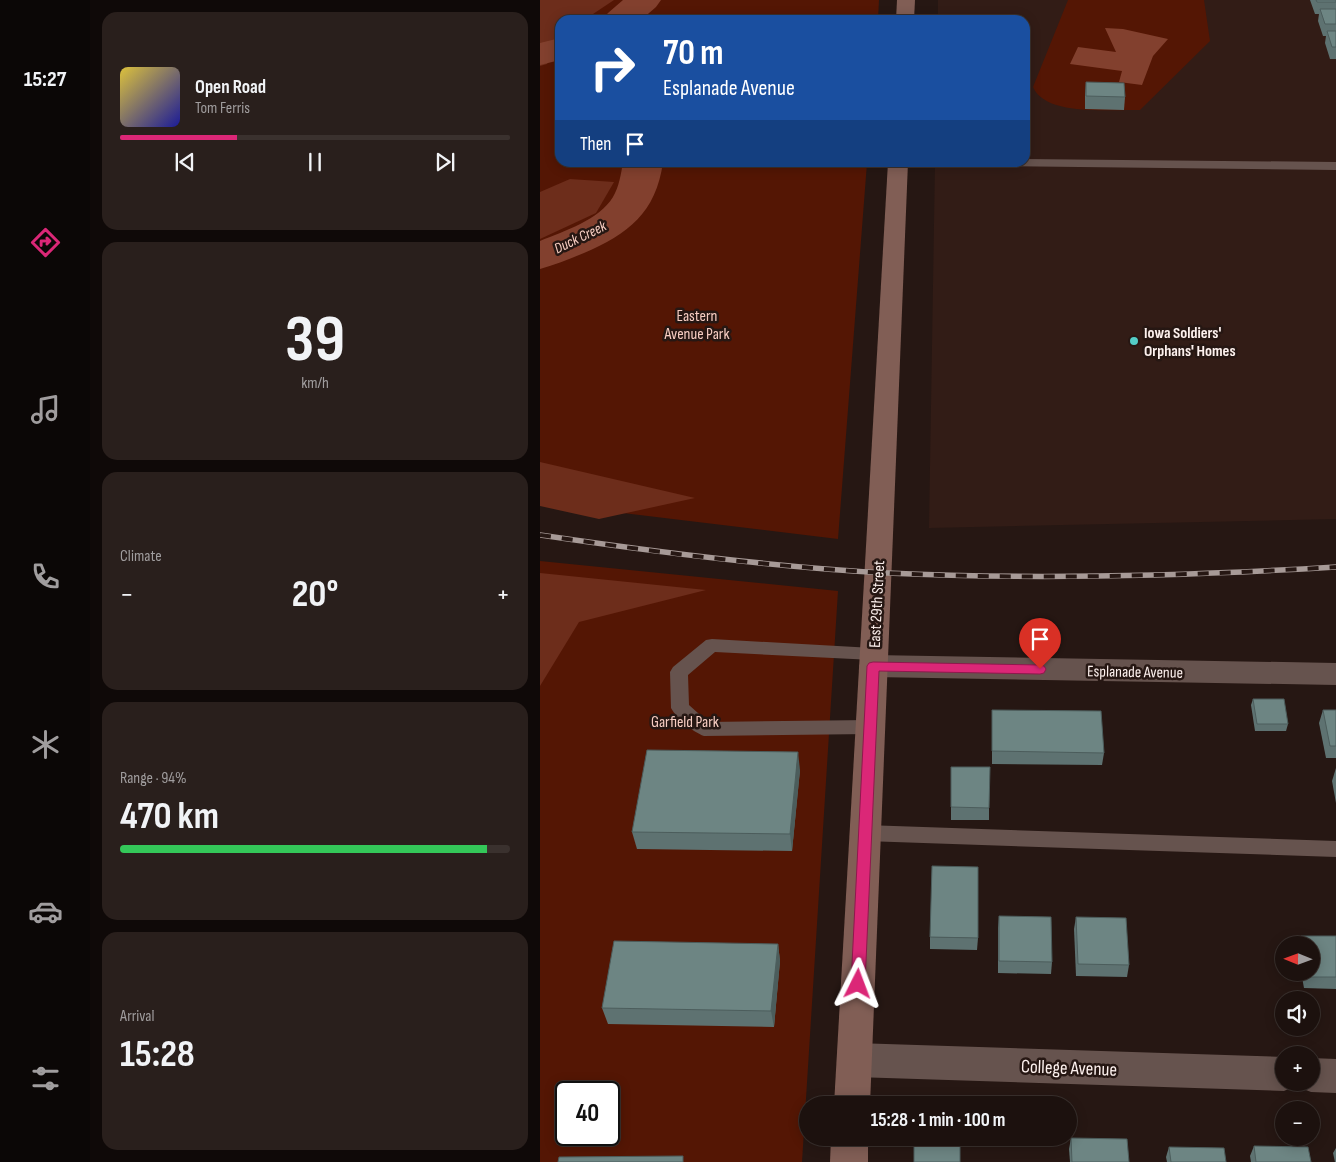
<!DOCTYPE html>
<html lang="en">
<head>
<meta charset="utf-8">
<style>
  body { margin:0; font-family:"Sofia Sans Condensed",sans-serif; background:#291f1c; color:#f1f3f6; height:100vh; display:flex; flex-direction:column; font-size:19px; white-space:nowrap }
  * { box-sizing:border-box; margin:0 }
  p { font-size:16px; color:#a09d9e }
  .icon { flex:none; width:28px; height:28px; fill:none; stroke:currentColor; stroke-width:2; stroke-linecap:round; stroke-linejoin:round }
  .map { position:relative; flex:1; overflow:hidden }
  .details { display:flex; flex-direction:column; gap:12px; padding:12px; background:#0f0908; width:450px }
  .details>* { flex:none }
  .top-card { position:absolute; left:15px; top:15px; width:475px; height:152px; border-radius:15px; box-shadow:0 2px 12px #0003,0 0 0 1px #3a312e; background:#1a4fa0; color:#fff; overflow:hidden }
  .needle { width:32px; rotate:271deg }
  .fabs { position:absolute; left:735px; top:936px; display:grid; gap:10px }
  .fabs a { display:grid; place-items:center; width:45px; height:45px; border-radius:50%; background:#1c110e; box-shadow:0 2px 12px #0003,0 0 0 1px #3a312e; font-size:25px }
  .speed { position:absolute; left:15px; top:1081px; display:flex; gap:10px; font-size:25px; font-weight:700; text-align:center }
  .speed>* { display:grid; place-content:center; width:65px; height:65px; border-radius:50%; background:#1c110e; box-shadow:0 2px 12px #0003,0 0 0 1px #3a312e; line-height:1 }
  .speed .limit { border:2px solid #111; border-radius:8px; background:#fff; color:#111 }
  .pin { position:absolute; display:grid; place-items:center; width:42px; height:42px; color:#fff; margin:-51px -21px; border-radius:50% 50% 50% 0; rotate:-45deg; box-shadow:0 0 5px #0007 }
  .pin .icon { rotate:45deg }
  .me { position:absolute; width:55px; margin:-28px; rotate:3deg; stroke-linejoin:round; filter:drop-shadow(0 0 4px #0008) }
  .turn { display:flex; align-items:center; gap:18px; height:105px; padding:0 25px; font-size:22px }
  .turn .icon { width:65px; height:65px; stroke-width:2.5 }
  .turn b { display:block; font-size:35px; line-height:42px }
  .then { display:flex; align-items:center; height:48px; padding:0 25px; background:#0003; gap:10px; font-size:19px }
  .big { font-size:38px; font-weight:700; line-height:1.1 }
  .details .widget { flex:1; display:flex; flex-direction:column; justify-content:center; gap:8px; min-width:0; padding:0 18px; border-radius:15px; background:#291f1c }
  .details .dial { align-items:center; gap:0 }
  .dial b { font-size:65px; line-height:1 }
  .song { display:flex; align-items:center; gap:15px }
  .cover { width:60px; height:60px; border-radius:8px; background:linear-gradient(135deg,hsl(50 70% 55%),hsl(240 70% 35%)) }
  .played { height:5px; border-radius:2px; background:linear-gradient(90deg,#db2777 30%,#3a312e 30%) }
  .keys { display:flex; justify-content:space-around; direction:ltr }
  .heat { display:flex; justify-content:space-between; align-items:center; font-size:28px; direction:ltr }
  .charge { height:8px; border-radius:4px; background:linear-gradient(90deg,#34c759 94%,#3a312e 0) }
  .trip { position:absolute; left:259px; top:1096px; width:278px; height:50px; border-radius:25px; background:#1c110e; box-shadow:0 2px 12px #0003,0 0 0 1px #3a312e; font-weight:700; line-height:50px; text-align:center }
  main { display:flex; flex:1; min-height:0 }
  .tab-bar { display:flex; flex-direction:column; width:90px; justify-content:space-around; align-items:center; background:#0b0706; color:#a09d9e }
  .tab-bar .icon { width:35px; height:35px }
  .tab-bar .selected { color:#db2777 }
  .tab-bar b { font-size:22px; color:#f1f3f6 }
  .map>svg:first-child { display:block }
  .built { fill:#321c16 }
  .green { fill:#541604; fill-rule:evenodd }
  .forest { fill:#6d2d1b }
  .water { fill:#82402e }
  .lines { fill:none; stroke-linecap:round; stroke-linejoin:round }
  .river { fill:#82402e; fill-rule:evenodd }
  .lane { fill:#66534e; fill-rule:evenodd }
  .street { fill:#66534e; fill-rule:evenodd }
  .secondary { fill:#815e55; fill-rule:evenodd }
  .rail-casing { stroke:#a79a97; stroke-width:5.5 }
  .rail { stroke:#261713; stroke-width:4; stroke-dasharray:11; stroke-linecap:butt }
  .wall { fill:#5e7271 }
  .shaded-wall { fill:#4c5d5c }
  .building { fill:#6d8583; stroke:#4c5d5c }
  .route { fill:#db2777; stroke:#8e194d }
  .poi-dot { fill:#54cdc7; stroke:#261713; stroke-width:2 }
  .labels { text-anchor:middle; stroke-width:5; stroke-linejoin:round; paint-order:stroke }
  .far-water-label { font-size:15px; font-style:italic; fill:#fbd1c5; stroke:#261713 }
  .park-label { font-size:16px; fill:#f6ccc1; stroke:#261713 }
  .poi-label { font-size:16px; font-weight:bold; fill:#fdf1ee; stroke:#261713; text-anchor:start }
  .street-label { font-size:16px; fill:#fdf1ee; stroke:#261713 }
  .near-street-label { font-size:19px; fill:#fdf1ee; stroke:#261713 }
</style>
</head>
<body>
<main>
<nav class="tab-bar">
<b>15:27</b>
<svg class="icon selected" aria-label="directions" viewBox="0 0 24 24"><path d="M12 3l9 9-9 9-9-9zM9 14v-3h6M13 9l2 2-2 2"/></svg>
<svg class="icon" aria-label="music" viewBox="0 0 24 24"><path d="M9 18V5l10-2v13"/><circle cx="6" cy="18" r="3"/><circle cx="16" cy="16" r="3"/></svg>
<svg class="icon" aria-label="phone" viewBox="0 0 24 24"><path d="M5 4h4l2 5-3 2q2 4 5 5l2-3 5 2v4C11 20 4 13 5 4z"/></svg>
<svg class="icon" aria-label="climate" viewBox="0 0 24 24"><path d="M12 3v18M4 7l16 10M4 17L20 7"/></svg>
<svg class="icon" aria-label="car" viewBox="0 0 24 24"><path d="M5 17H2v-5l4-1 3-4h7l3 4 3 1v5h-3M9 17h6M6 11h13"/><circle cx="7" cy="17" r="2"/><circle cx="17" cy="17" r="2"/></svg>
<svg class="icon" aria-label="filters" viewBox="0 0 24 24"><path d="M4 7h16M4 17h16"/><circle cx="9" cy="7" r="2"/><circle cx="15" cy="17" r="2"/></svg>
</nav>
<section class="details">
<div class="widget">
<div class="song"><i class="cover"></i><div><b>Open Road</b><p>Tom Ferris</p></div></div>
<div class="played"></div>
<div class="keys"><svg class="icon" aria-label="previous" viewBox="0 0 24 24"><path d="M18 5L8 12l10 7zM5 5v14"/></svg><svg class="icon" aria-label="pause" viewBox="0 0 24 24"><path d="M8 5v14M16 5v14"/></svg><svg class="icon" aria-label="next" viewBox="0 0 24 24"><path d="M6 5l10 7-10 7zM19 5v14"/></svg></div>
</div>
<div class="widget dial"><b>39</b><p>km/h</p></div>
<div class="widget"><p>Climate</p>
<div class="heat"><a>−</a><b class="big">20°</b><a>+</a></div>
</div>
<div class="widget"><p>Range · 94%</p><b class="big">470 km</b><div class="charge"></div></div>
<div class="widget"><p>Arrival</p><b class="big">15:28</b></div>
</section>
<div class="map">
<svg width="796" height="1162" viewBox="0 0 796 1162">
  <rect width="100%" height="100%" fill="#261713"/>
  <polygon class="built" points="398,0 796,0 796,519 389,528 395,163 485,162 485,20 398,20"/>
  <g class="green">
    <polygon points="0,0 339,0 338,20 20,20 20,162 327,163 298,539 0,503"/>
    <path d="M528,0h136l6,41 -70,69c-29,-1 -94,7 -107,-23z"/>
    <path d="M0,561l298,30 -36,571h-262zM26,1092h43v43h-43z"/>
  </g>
  <g class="forest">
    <polygon points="0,0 74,0 44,20 20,20 20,40 7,64 0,66"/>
    <polygon points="30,179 74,182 56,213 0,239 0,192"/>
    <polygon points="0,462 155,498 59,519 0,506"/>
    <polygon points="0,573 166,590 39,622 0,686"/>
  </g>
  <polygon class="water" points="565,28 583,29 628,39 613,56 602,85 579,82 582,71 530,64 538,47 576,52"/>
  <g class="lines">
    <g class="river">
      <polygon points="83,0 121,0 116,7 101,20 62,20 68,13"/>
      <polygon points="20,38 20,60 0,65 0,43"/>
      <path d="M83,162h40c-7,51 -35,72 -79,91 -15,6 -29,12 -44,16v-28c24,-10 59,-21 73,-44 6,-10 8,-23 10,-35z"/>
    </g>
    <g class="lane">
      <polygon points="485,159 796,162 796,170 462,166 456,162 485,162"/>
      <path d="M172,639l161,9 6,1 2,5 -2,5 -6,1 -158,-8 -27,23 1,30 19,17 162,-2 6,2 3,5 -3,5 -6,2 -166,2c-11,-4 -27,-17 -33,-28l-1,-36 3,-5 33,-27z"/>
      <polygon points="325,825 796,841 796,857 325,841 318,839 316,833 318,827"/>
    </g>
    <g class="street">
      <polygon points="333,655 796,663 796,685 333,677 323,674 319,666 323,658"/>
      <polygon points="315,1043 744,1057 744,1082 771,1082 771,1058 796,1059 796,1093 771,1092 758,1087 757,1085 744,1091 315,1077 302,1072 297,1060 302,1048"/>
    </g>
    <g class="secondary">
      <polygon points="357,0 375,0 374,20 356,20"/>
      <polygon points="348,162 368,162 330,1105 294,1105"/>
      <polygon points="291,1138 328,1138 328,1162 290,1162"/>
    </g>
    <g class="rail-casing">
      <path id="rail" d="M0,535c115,17 231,32 347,38 150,7 299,3 449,-6"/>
    </g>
    <use href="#rail" class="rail"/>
  </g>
  <g class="wall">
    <polygon points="770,0 796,0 796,59 790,59 785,43 786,36 783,36 778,21 779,14 775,14"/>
    <polygon points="546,82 585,97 584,110 545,109 545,94"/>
    <polygon points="713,699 748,724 746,731 715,731 711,705"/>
    <polygon points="452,710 564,753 562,765 452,764"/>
    <polygon points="783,710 796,710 796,758 786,758 779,723"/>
    <polygon points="411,767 449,808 449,820 411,820"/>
    <polygon points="796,768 796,803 792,781"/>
    <polygon points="260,770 252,851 97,849 92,832"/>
    <polygon points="459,916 512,962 511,974 458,973 458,928"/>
    <polygon points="536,917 589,965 587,977 536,976 534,929"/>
    <polygon points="761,936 796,936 796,989 764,988 761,972 771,972 771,945 758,945"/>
    <polygon points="390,937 438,938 437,950 390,949"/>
    <polygon points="238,944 240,961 234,1027 68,1024 62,1008"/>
    <polygon points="531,1138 589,1162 530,1162 529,1149"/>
    <polygon points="714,1146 771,1162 711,1162 710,1156"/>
    <polygon points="629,1147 686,1162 627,1162 626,1157"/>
    <polygon points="796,1148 796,1162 795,1162 793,1153"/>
  </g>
  <g class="shaded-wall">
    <polygon points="258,752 260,770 252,851 250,834"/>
    <polygon points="238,944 240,961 234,1027 231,1011"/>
  </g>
  <g class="building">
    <polygon points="776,0 796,0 796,2 777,2"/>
    <polygon points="780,9 796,9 796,24 785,24"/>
    <polygon points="787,31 796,31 796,47 792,47"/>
    <polygon points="546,82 584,83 585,97 546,96"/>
    <polygon points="713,699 744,699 748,724 717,724"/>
    <polygon points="452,710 561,711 564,753 452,751"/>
    <polygon points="783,710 796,710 796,746 790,746"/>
    <polygon points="107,750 258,752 250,834 92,832"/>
    <polygon points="411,767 450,767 449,808 411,807"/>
    <polygon points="392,866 438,867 438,938 390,937"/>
    <polygon points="459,916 511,917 512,962 459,961"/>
    <polygon points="536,917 586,918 589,965 538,964"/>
    <polygon points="761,936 796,936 796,977 768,977 767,972 771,972 771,945 763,945"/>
    <polygon points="74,941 238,944 231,1011 62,1008"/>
    <rect x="374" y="1138" width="46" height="24"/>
    <polygon points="531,1138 587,1139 589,1162 532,1162"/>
    <polygon points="714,1146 768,1147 771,1162 716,1162"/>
    <polygon points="629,1147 684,1148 686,1162 631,1162"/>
    <polygon points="143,1156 143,1162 18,1162 19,1157"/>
  </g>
  <polygon class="route" points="333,662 500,665 504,666 506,669 504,673 500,674 339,671 325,984 323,989 318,991 313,989 311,984 327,666 329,663"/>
  <circle class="poi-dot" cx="594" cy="341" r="5"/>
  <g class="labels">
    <g class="far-water-label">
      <text transform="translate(40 237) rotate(-26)" y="5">Duck Creek</text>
    </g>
    <g class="park-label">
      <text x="157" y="321">Eastern<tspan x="157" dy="18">Avenue Park</tspan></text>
      <text x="145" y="727">Garfield Park</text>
    </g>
    <g class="poi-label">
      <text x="604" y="338">Iowa Soldiers'<tspan x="604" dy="18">Orphans' Homes</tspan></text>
    </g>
    <g class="street-label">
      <text transform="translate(336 604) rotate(-87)" y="6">East 29th Street</text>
      <text transform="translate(595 671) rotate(1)" y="6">Esplanade Avenue</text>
    </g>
    <g class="near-street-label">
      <text transform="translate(529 1067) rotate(2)" y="7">College Avenue</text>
    </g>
  </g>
</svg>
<div class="fabs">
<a><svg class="needle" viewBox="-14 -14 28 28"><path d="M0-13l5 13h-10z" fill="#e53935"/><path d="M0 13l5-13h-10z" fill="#a09d9e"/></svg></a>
<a><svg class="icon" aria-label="sound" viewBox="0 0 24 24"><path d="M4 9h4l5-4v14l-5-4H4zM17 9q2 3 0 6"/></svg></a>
<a>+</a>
<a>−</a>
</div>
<div class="speed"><div class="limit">40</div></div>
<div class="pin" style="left:500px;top:669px;background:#d93025"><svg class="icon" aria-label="arrive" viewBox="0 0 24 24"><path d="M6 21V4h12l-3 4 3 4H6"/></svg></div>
<svg class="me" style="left:318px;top:984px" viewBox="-20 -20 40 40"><path d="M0-17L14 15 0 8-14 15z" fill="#db2777" stroke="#fff" stroke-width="4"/></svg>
<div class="trip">15:28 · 1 min · 100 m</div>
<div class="top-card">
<div class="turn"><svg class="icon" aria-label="right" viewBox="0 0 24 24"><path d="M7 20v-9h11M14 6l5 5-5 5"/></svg><div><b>70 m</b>Esplanade Avenue</div></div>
<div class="then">Then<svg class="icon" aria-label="arrive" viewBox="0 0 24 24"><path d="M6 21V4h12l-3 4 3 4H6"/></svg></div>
</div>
</div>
</main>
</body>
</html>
